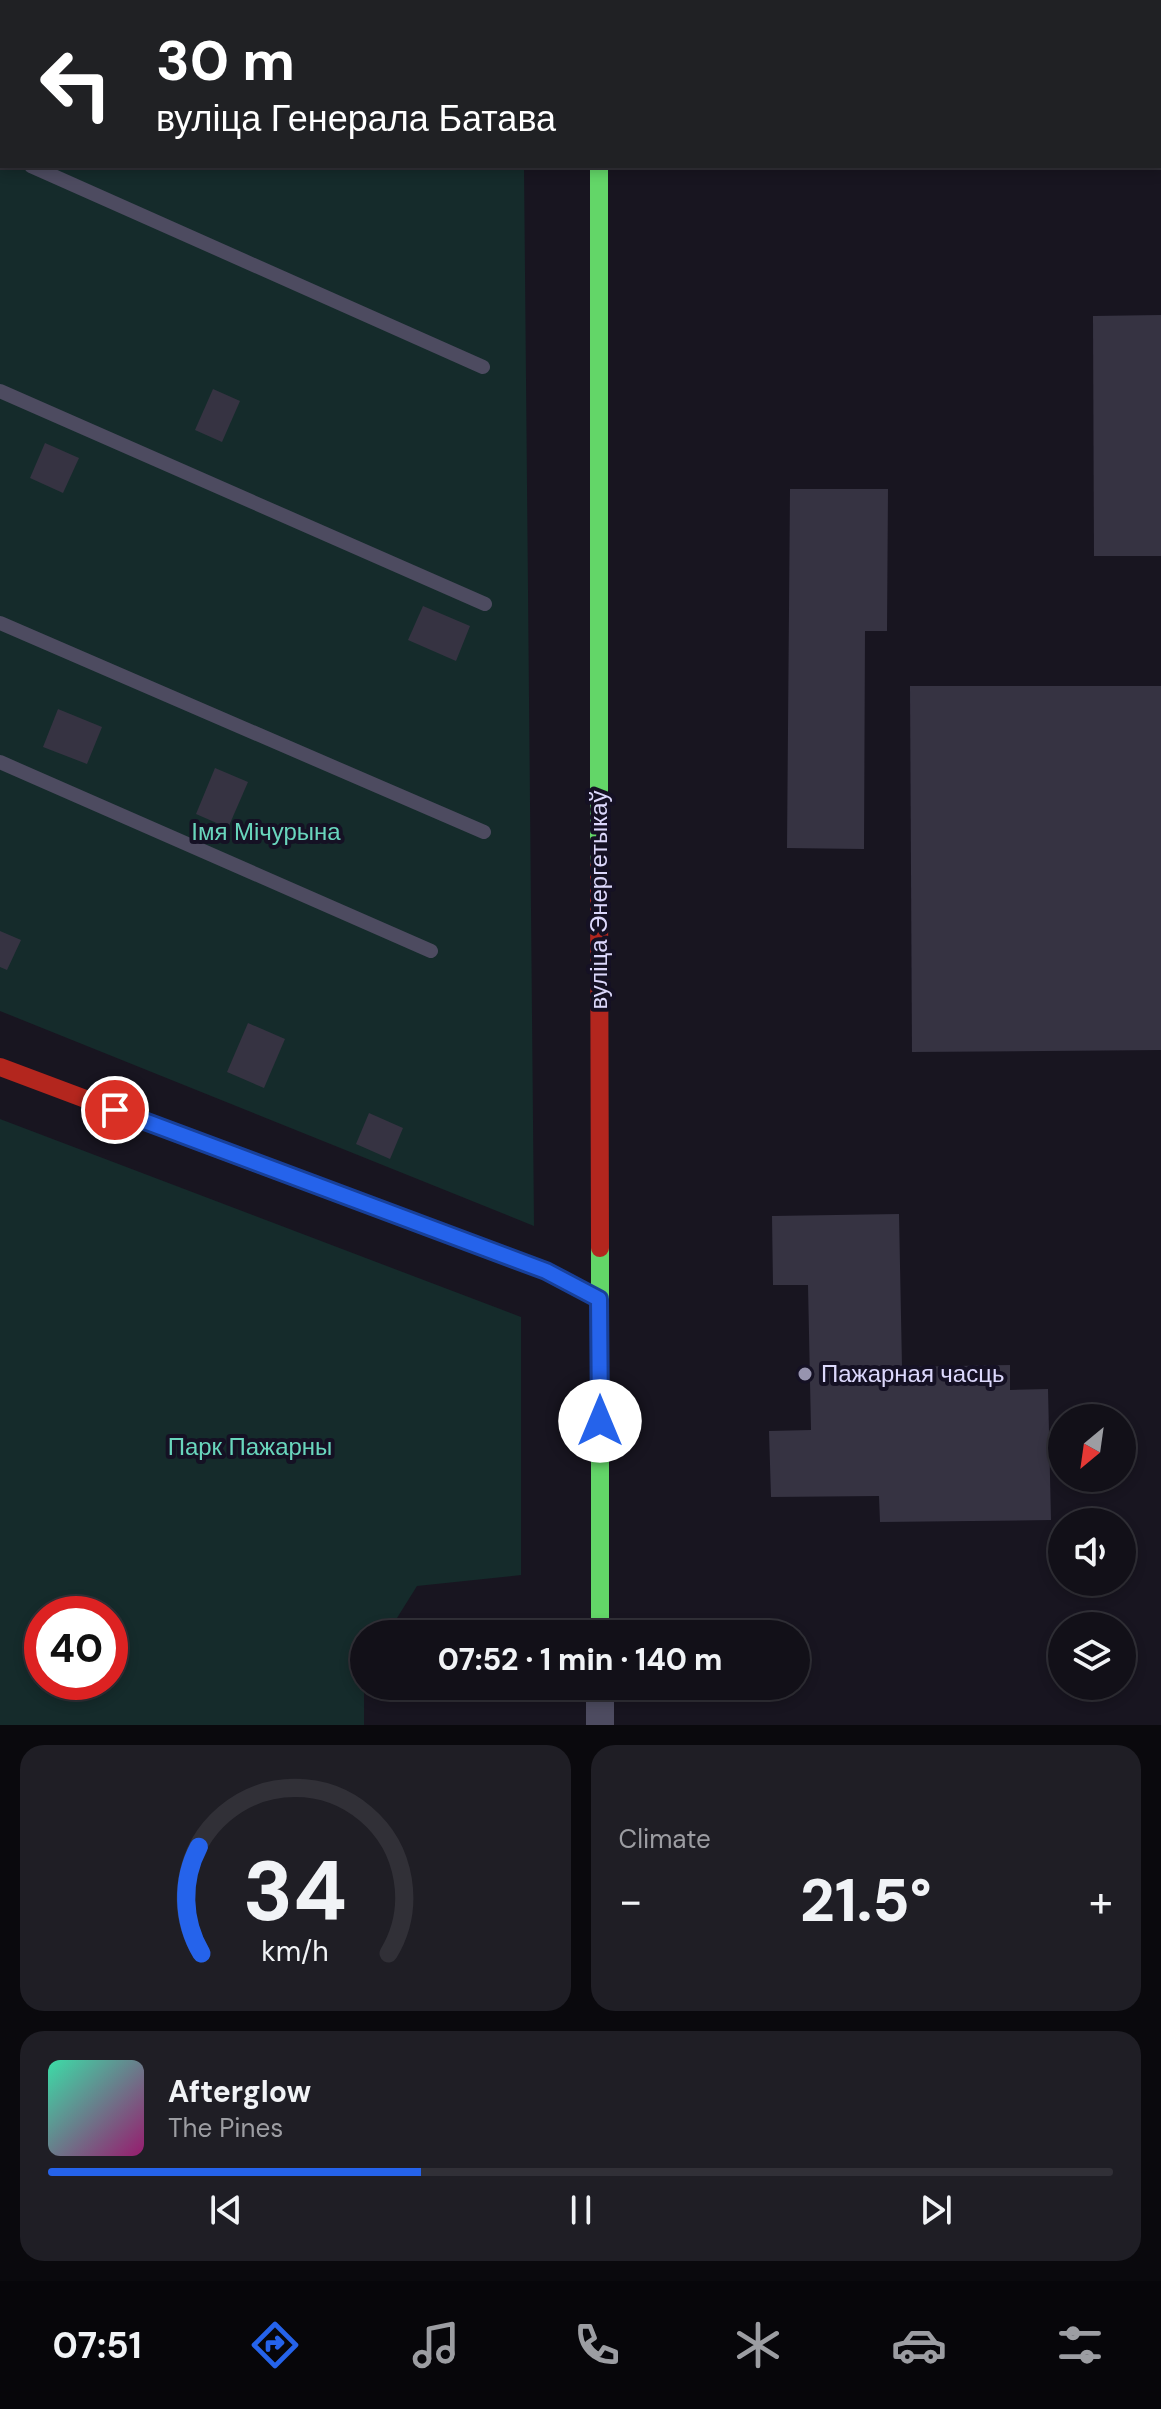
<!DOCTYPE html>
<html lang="en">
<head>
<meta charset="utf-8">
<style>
  body { margin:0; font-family:"DM Sans",sans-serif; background:#1f1e25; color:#f1f3f6; height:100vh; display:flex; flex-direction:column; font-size:30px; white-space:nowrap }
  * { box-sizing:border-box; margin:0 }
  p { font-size:26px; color:#9c9da2 }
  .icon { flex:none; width:44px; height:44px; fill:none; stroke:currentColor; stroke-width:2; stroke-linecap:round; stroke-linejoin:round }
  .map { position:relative; height:1725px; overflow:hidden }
  .panel { display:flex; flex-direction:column; gap:20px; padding:20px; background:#0a090d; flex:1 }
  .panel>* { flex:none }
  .hud { position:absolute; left:0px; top:0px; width:1162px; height:168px; box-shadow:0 4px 12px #0003,0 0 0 2px #313037; background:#202124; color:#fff; overflow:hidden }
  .needle { width:52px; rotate:209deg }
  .buttons { position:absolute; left:1048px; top:1404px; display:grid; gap:16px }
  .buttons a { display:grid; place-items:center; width:88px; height:88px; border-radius:50%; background:#121018; box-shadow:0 4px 12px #0003,0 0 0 2px #313037; font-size:40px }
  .speed { position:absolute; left:24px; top:1596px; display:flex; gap:16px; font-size:40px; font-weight:700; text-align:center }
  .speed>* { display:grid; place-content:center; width:104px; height:104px; border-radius:50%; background:#121018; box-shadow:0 4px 12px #0003,0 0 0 2px #313037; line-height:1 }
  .speed .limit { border:12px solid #d22; background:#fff; color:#111 }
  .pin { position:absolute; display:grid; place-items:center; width:68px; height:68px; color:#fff; margin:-34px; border:4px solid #fff; border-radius:50%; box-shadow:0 2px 8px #0007 }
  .me { position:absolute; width:88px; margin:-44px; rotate:0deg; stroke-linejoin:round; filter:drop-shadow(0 0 6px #0008) }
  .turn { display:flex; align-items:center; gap:28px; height:168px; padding:0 24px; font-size:36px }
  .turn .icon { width:104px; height:104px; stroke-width:2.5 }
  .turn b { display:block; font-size:56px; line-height:68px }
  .big { font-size:60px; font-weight:800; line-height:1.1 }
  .panel .tile { flex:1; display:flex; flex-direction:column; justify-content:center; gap:12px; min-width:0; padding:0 28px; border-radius:24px; background:#1f1e25 }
  .panel .dial { align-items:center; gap:0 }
  .dial svg { height:208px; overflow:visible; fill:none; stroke:#313037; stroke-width:7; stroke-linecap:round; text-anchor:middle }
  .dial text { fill:#f1f3f6; stroke:none }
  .song { display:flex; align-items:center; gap:24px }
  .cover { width:96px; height:96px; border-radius:12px; background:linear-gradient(135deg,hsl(160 70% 55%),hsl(320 70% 35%)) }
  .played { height:8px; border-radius:4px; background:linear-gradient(90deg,#2563eb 35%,#313037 35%) }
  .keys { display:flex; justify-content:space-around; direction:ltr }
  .heat { display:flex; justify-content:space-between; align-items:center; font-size:44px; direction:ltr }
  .panel .tiles { flex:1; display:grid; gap:20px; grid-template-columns:1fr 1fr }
  .tile:last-child { grid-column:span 2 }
  .trip { position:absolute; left:350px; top:1620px; width:460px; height:80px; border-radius:40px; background:#121018; box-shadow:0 4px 12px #0003,0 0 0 2px #313037; font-weight:800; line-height:80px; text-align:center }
  .menu { display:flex; height:128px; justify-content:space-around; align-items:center; background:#07060a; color:#9c9da2 }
  .menu .icon { width:56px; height:56px }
  .menu .selected { color:#2563eb }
  .menu b { font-size:36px; color:#f1f3f6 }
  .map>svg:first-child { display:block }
  .green { fill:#152b2b; fill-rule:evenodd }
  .building { fill:#363342 }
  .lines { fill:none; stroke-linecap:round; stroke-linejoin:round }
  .lane { stroke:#4d4b60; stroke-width:14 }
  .street { stroke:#4d4b60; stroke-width:28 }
  .fast { stroke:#63d668; stroke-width:18 }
  .slow { stroke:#ff974d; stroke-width:18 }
  .jam { stroke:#b3261e; stroke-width:18 }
  .route-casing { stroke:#184099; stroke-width:20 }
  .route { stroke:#2563eb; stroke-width:14 }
  .poi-dot { fill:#9794af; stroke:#151124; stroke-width:3 }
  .labels { text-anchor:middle; stroke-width:8; stroke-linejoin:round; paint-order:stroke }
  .park-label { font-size:24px; fill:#69d6bd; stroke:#151124 }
  .street-label { font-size:24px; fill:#dcd8fc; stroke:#151124 }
  .poi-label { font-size:24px; fill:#dcd8fc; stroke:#151124; text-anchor:start }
</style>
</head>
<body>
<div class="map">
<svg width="1161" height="1725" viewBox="0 0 1161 1725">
  <rect width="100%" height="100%" fill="#181520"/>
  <g class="green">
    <polygon points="0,0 523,0 2,2 2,166 524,166 534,1226 0,1011"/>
    <path d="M0,1119l521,198v258l-104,11 -30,48h-23v91h-364zM42,1614h68v68h-68z"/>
  </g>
  <g class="building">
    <polygon points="1161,315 1161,556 1094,556 1093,316"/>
    <polygon points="213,389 240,401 222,442 195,430"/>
    <polygon points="45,443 79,458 63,493 30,478"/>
    <polygon points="790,489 888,489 887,631 865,631 864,849 787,848"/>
    <polygon points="423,606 470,626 456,661 408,640"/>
    <polygon points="910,686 1161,686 1161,1050 912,1052"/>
    <polygon points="58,709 102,727 87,764 43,747"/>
    <polygon points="215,768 248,782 228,828 196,814"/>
    <polygon points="0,931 21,940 7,970 0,967"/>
    <polygon points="248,1023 285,1039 264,1088 227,1072"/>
    <polygon points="369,1113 403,1128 390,1159 356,1144"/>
    <polygon points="899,1214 902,1367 1010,1365 1010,1390 1048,1389 1051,1520 880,1522 879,1496 771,1497 769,1431 811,1430 808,1285 773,1285 772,1216"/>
    <polygon points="480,1619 513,1619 514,1634 481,1634"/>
  </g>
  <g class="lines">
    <g class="lane">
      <polyline points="0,152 2,153"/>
      <polyline points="31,166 483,367"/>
      <polyline points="0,391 485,604"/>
      <polyline points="0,623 484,832"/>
      <polyline points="0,762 431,951"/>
    </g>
    <g class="street">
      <polyline points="599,2 599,0"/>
      <polyline points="600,1686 600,1725"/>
    </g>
    <g class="fast">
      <polyline points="599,166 599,866"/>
      <polyline points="600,1248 600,1634"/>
    </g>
    <polyline class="slow" points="248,1160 546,1271 599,1299"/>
    <g class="jam">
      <polyline points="599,866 600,1248"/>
      <polyline points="0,1067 248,1160"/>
    </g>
  </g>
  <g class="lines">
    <g class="route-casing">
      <polyline id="route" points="115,1110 546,1271 599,1299 600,1421"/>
    </g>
    <use href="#route" class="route"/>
  </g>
  <circle class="poi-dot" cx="805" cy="1374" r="8"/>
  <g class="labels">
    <g class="park-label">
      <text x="266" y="840">Імя Мічурына</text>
      <text x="250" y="1455">Парк Пажарны</text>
    </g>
    <g class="street-label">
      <text transform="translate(599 900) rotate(-90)" y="8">вуліца Энергетыкаў</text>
    </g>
    <g class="poi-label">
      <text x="821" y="1382">Пажарная часць</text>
    </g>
  </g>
</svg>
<div class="buttons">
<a><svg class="needle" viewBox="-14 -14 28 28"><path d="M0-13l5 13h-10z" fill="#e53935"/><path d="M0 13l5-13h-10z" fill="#9c9da2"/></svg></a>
<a><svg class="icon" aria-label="sound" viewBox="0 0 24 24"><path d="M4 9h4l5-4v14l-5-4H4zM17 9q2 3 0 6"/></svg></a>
<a><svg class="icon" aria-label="layers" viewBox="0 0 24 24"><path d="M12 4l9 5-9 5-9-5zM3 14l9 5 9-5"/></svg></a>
</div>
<div class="speed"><div class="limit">40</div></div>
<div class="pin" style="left:115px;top:1110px;background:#d93025"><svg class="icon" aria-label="arrive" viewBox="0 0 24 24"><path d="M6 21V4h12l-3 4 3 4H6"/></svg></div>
<svg class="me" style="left:600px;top:1421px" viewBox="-20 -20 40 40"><circle r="19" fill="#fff"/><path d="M0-13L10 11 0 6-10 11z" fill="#2563eb"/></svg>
<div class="trip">07:52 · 1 min · 140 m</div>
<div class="hud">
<div class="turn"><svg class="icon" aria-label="left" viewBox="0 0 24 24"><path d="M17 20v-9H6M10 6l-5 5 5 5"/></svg><div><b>30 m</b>вуліца Генерала Батава</div></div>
</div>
</div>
<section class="panel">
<div class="tiles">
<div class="tile dial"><svg viewBox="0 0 100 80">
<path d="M14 69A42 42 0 1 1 86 69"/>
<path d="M14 69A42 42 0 0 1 13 28" stroke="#2563eb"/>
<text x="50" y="56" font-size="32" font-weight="700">34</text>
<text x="50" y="72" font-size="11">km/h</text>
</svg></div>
<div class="tile"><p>Climate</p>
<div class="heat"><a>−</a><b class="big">21.5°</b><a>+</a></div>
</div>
<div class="tile">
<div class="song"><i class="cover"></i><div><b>Afterglow</b><p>The Pines</p></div></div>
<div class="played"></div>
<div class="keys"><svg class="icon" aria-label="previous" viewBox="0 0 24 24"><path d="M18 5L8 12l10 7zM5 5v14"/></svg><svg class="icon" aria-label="pause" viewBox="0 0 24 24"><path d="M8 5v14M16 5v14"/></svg><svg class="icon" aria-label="next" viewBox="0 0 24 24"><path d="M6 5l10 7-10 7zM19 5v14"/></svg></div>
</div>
</div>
</section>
<nav class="menu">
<b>07:51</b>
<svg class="icon selected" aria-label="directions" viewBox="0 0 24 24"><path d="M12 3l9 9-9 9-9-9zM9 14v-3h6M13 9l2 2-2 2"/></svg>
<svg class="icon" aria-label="music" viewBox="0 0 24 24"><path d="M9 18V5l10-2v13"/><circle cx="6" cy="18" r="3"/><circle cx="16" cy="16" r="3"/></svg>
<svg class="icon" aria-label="phone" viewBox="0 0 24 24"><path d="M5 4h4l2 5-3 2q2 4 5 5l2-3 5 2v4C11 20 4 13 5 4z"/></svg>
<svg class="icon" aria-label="climate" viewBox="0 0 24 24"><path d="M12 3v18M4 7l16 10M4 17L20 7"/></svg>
<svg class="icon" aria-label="car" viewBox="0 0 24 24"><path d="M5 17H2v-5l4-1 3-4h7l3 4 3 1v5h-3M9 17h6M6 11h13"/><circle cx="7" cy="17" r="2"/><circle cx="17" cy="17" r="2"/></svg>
<svg class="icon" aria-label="filters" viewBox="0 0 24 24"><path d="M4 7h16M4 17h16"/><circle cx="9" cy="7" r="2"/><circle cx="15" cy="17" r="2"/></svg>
</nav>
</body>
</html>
